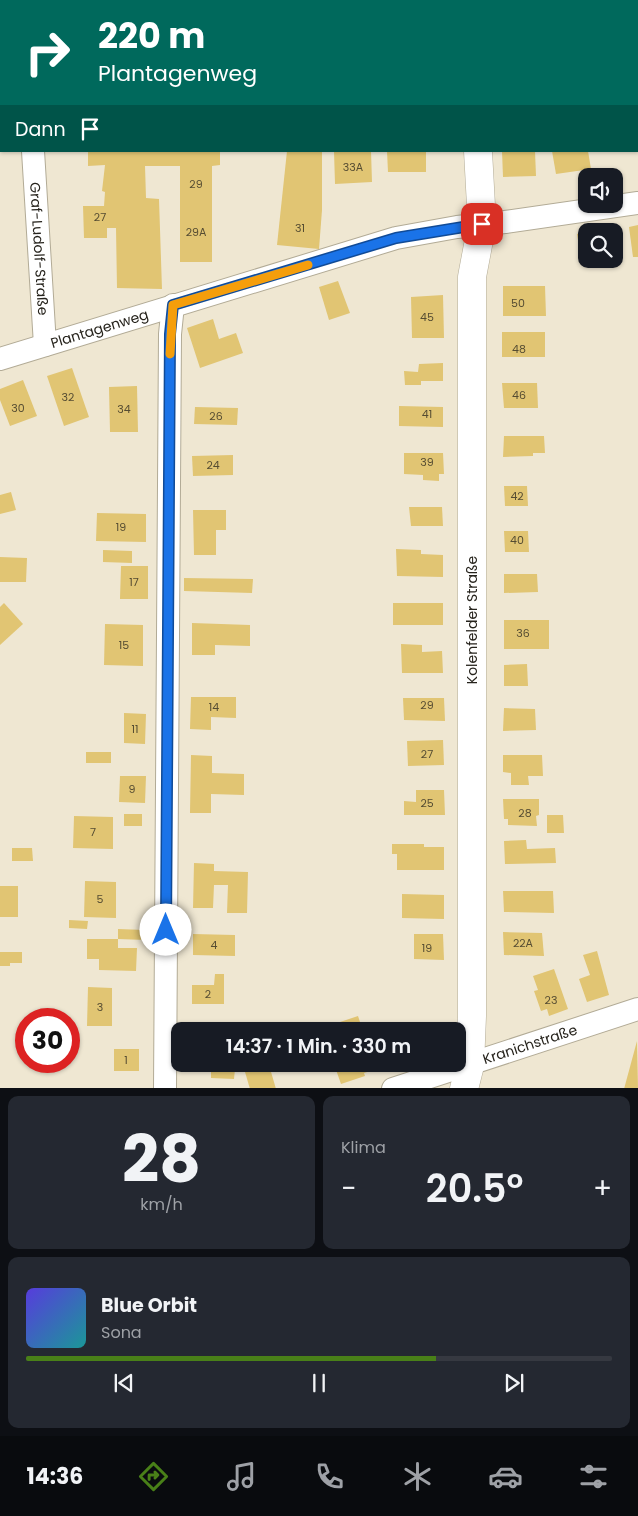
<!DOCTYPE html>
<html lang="de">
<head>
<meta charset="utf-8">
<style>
  body { margin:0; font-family:Poppins,sans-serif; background:#242831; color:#f1f3f6; height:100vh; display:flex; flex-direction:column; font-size:19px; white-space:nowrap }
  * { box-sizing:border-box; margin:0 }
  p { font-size:16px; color:#9ea1a6 }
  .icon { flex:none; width:28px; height:28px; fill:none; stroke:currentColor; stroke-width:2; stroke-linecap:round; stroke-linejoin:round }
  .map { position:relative; height:1088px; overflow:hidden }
  .drawer { display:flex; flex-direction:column; gap:8px; padding:8px; background:#0d0f14; flex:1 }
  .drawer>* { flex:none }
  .hud { position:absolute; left:0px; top:0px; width:639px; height:152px; box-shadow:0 1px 4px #0004; background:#00695c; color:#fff; overflow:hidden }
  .fabs { position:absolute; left:578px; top:168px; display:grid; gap:10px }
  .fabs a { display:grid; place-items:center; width:45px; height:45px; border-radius:10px; background:#171b24; box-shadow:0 1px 4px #0004; font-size:25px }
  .speed { position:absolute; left:15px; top:1008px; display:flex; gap:10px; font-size:25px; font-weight:700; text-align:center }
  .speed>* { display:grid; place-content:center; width:65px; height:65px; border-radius:50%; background:#171b24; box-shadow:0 1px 4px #0004; line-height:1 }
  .speed .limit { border:8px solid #d22; background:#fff; color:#111 }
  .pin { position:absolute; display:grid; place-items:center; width:42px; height:42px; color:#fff; margin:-21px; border-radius:10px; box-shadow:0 2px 8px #0006 }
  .me { position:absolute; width:55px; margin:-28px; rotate:0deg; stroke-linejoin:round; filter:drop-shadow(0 0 4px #0008) }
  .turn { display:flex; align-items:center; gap:18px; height:105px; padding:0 15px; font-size:22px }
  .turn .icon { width:65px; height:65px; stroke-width:2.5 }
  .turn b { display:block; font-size:35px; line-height:42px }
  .then { display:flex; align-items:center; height:48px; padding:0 15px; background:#0003; gap:10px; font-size:19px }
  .big { font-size:38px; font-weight:600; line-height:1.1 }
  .drawer .tile { flex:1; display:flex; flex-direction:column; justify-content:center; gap:8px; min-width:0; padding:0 18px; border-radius:10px; background:#242831 }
  .drawer .dial { align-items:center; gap:0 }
  .dial b { font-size:65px; line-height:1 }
  .song { display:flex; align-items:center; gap:15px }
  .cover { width:60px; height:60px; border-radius:8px; background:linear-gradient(135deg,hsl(250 70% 55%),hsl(180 70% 35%)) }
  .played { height:5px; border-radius:2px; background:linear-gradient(90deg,#498018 70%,#363941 70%) }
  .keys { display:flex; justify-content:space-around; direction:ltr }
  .heat { display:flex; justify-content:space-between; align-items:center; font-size:28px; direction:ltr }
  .drawer .tiles { flex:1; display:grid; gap:8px; grid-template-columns:1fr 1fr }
  .tile:last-child { grid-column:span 2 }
  .trip { position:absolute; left:171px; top:1022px; width:295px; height:50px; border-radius:10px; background:#171b24; box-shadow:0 1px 4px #0004; font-weight:600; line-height:50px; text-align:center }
  .menu { display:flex; height:80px; justify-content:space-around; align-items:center; background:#090b0e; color:#9ea1a6 }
  .menu .icon { width:35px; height:35px }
  .menu .selected { color:#498018 }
  .menu b { font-size:22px; color:#f1f3f6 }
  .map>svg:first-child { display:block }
  .building { fill:#e1c573 }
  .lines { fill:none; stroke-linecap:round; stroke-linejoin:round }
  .minor-casing { stroke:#b2ab96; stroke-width:24 }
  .major-casing { stroke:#b2ab96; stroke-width:29 }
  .minor { stroke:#fff; stroke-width:22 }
  .major { stroke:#fff; stroke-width:28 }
  .route-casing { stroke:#114b97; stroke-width:12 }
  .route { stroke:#1a73e8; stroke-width:9 }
  .slow { stroke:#f59e0b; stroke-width:9 }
  .labels { text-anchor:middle; stroke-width:4; stroke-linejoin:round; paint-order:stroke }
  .number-label { font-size:11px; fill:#554c32 }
  .street-label { font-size:14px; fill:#26231c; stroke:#fff }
</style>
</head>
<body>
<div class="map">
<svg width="638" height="1089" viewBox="0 0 638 1089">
  <rect width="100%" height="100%" fill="#efe7d2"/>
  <g class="building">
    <polygon points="88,151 220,151 220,165 212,166 212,262 180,262 180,166 145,166 146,198 159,199 162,289 117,288 116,228 107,228 107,238 84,238 83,206 104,206 105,192 102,191 105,165 88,166"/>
    <polygon points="287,151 322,151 322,210 319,249 277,245"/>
    <polygon points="334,151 371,151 372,182 335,184"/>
    <polygon points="387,151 426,151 426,172 388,172"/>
    <polygon points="502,151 535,151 536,176 503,177"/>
    <polygon points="552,151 588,151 591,169 556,174"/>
    <polygon points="638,225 638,257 633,257 629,227"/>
    <polygon points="586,232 586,258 581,259 577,234"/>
    <polygon points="338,281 350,313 329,320 319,287"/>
    <polygon points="503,286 545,286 546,316 503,316"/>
    <polygon points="443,295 444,338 412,338 411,297"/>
    <polygon points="213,319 219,339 236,333 243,353 200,368 187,328"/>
    <rect x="502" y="332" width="43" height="25"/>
    <polygon points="443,363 443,381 421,381 421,385 405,385 404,371 418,372 419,364"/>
    <polygon points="72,368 89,417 64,426 47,376"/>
    <polygon points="23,380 37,416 10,426 0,400 0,389"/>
    <polygon points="502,383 537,383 538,408 504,408"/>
    <polygon points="137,386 138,432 110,432 109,387"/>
    <polygon points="399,406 443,407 443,427 399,426"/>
    <polygon points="195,407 238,408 237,425 194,424"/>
    <polygon points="504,436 544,436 545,453 533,453 533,456 503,457"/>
    <polygon points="404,453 443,453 444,474 439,474 439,481 423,480 423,475 404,474"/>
    <polygon points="233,455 233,475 193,476 192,456"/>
    <polygon points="504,486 527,486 528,506 505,506"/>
    <polygon points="11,492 16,510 0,514 0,495"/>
    <polygon points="409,507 442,507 443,526 411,526"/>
    <polygon points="193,510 226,510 226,530 216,530 216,555 194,555"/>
    <polygon points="97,513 146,514 146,542 96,541"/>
    <polygon points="504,531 528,531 529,552 505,552"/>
    <polygon points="396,549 421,550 421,554 443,555 443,577 397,576"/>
    <polygon points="103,550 132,551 132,563 103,562"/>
    <polygon points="0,557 27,558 26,582 0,582"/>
    <polygon points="121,566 148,566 148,599 120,599"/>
    <polygon points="504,574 537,574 538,592 504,593"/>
    <polygon points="184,578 253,579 252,593 184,591"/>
    <polygon points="4,603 23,624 0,645 0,607"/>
    <rect x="393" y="603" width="50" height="22"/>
    <rect x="504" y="620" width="45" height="29"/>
    <polygon points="192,623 250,625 250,646 215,645 215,655 192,655"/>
    <polygon points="105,624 143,625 143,666 104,665"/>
    <polygon points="401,644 422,645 422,652 442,651 443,673 402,673"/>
    <polygon points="527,664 528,686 504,686 504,665"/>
    <polygon points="191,697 236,697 236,718 211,717 211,730 190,729"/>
    <polygon points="403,698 444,698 445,721 404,720"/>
    <polygon points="504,708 535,709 536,730 503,731"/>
    <polygon points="124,713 146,714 145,744 124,743"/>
    <polygon points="443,740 444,765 408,766 407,741"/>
    <rect x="86" y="752" width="25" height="11"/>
    <polygon points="191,755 212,756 212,773 244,774 244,795 211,794 211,813 190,813"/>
    <polygon points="503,755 542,755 543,776 528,776 529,785 511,785 511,773 503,772"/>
    <polygon points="120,776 146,776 145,803 119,802"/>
    <polygon points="416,790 444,790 445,815 404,815 404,801 416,802"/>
    <polygon points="503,799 539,799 539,815 536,816 537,826 508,825 508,819 504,819"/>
    <rect x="124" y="814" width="18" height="12"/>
    <polygon points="547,815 563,815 564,833 547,833"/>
    <polygon points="74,816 113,817 113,849 73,848"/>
    <polygon points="526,840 527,849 555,848 556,863 505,864 504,841"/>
    <polygon points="392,844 424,844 424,847 444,847 444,870 397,870 397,854 392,854"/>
    <polygon points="12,848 32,848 33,861 12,861"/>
    <polygon points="194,863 214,864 214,871 248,872 247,913 227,913 228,885 214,885 213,908 193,908"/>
    <polygon points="85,881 116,882 116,918 84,917"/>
    <rect x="0" y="886" width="18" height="31"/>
    <polygon points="503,891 553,891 554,913 504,912"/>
    <polygon points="402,894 444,895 444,919 402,918"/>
    <polygon points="69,920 88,921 87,929 69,928"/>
    <polygon points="118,929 145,930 146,940 118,939 118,948 137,948 136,971 99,970 99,959 87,959 87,939 118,939"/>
    <polygon points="503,932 542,933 544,956 504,955"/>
    <polygon points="193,934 235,935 235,956 193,955"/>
    <polygon points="414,934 443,934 444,960 414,959"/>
    <polygon points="597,951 609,995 587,1002 579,979 590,975 583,955"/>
    <polygon points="0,952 22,952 22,963 10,963 10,966 0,966"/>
    <polygon points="554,969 568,1009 549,1016 547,1009 541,1011 534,991 538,990 533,976"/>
    <polygon points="215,974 224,974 224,1004 192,1004 192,985 214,985"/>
    <polygon points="88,987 112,988 112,1026 87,1026"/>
    <polygon points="358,1016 363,1031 324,1031 322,1028"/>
    <polygon points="637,1041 638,1089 624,1089"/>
    <rect x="114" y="1049" width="25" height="22"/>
    <polygon points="334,1064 385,1064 386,1066 364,1073 365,1076 341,1084"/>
    <polygon points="269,1065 276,1089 250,1089 245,1072"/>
    <polygon points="211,1068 235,1069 234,1079 211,1078"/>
  </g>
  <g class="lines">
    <g class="minor-casing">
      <g id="minor">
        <polyline points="1,0 1,137"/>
        <polyline points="43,0 43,1"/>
        <polyline points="426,0 426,1"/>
        <polyline points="617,1 626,0"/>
        <path id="s1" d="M33,151l12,194"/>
        <path id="s2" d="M0,359l396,-121 61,-11 48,-5 133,-19"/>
        <polyline points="165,1089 170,334 173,305"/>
        <path id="s3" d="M393,1089l245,-80"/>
      </g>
    </g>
    <g class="major-casing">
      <g id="major">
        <polyline points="471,0 471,1"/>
        <polyline points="464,1089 470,1065 472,1016 472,277 482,224 478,151"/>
      </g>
    </g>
    <use href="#minor" class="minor"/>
    <use href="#major" class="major"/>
  </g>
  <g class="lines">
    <g class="route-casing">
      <polyline id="route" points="166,930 170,334 173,305 396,238 482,224"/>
    </g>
    <use href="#route" class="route"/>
    <polyline class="slow" points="170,354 173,305 308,265"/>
  </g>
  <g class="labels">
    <g class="number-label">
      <text x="353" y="171">33A</text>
      <text x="196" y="188">29</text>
      <text x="100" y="221">27</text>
      <text x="300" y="232">31</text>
      <text x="196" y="236">29A</text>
      <text x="518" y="307">50</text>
      <text x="427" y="321">45</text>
      <text x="519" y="353">48</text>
      <text x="519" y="399">46</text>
      <text x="68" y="401">32</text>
      <text x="18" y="412">30</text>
      <text x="124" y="413">34</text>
      <text x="427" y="418">41</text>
      <text x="216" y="420">26</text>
      <text x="427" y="466">39</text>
      <text x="213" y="469">24</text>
      <text x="517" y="500">42</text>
      <text x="121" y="531">19</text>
      <text x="517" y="544">40</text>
      <text x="134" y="586">17</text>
      <text x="523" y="637">36</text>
      <text x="124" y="649">15</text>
      <text x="427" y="709">29</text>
      <text x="214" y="711">14</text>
      <text x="135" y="733">11</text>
      <text x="427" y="758">27</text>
      <text x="132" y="793">9</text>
      <text x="427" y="807">25</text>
      <text x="525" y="817">28</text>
      <text x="93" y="836">7</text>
      <text x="100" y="903">5</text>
      <text x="523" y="947">22A</text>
      <text x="214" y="949">4</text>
      <text x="427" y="952">19</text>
      <text x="208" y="998">2</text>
      <text x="551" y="1004">23</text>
      <text x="100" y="1011">3</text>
      <text x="126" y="1064">1</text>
    </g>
    <g class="street-label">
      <text dy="5" stroke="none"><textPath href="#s1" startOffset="98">Graf-Ludolf-Straße</textPath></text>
      <text dy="5" stroke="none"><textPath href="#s2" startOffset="104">Plantagenweg</textPath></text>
      <text transform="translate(472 620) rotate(-90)" y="5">Kolenfelder Straße</text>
      <text dy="5" stroke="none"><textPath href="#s3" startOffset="144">Kranichstraße</textPath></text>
    </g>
  </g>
</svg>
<div class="fabs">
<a><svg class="icon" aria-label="sound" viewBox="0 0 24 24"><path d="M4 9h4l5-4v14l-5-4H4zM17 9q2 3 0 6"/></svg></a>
<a><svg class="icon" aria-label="search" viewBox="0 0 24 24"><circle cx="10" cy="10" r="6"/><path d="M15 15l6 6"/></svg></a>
</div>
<div class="speed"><div class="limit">30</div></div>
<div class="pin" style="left:482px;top:224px;background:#d93025"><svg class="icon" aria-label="arrive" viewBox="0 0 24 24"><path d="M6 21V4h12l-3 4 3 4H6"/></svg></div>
<svg class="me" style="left:166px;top:930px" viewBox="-20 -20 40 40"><circle r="19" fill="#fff"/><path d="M0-13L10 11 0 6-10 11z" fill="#1a73e8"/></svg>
<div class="trip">14:37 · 1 Min. · 330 m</div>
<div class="hud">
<div class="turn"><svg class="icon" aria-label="right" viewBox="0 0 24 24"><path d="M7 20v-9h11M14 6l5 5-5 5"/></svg><div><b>220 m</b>Plantagenweg</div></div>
<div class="then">Dann<svg class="icon" aria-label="arrive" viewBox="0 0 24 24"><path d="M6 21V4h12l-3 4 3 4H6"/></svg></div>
</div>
</div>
<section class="drawer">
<div class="tiles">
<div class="tile dial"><b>28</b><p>km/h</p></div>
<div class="tile"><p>Klima</p>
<div class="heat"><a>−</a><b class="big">20.5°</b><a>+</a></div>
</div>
<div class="tile">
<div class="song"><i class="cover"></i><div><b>Blue Orbit</b><p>Sona</p></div></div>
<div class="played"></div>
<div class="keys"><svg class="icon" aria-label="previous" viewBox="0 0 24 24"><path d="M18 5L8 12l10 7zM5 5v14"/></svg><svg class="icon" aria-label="pause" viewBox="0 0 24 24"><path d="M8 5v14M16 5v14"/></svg><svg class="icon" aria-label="next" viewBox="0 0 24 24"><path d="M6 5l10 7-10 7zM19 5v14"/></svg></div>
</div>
</div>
</section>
<nav class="menu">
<b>14:36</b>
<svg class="icon selected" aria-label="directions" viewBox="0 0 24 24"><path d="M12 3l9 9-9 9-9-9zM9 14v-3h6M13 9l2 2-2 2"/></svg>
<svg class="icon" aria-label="music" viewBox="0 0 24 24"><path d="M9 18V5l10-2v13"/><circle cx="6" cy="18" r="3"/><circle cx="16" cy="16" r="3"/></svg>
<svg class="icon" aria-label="phone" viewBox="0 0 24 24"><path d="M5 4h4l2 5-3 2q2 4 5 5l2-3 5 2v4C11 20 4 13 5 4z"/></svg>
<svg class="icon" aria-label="climate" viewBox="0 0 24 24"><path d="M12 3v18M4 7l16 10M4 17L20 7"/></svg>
<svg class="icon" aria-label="car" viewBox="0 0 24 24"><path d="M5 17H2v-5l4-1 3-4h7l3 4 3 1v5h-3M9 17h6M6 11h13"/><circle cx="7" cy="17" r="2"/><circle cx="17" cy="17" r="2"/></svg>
<svg class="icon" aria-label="filters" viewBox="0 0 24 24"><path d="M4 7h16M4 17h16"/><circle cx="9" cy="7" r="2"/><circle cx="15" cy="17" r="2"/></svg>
</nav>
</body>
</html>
